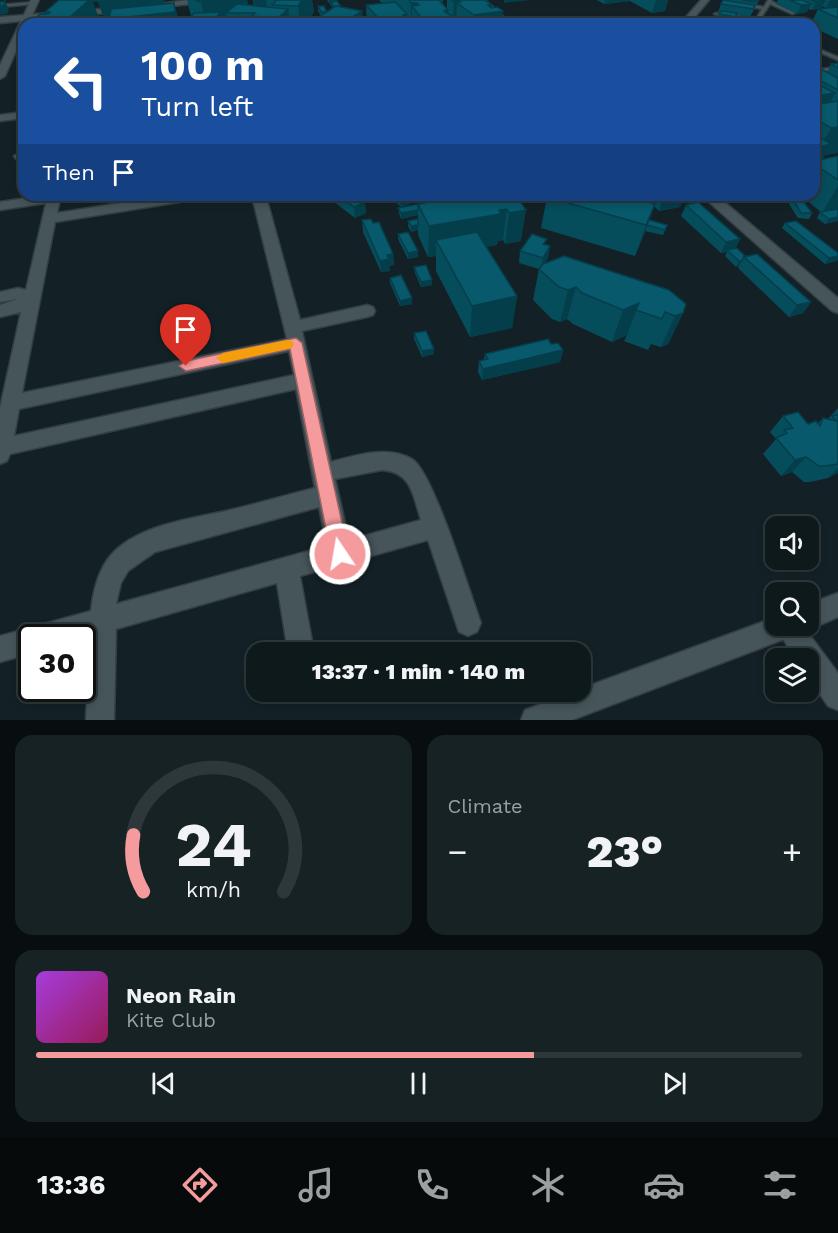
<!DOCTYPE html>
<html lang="en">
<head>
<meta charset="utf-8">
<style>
  body { margin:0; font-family:"Work Sans",sans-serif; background:#172225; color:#f1f3f6; height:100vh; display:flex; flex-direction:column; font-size:22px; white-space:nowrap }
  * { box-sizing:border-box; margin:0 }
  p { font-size:20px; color:#9ba0a3 }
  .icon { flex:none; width:33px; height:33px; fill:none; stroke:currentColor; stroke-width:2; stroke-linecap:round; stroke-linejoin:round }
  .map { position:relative; height:720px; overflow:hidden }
  .drawer { display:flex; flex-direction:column; gap:15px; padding:15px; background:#080e0f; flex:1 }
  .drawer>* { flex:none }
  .top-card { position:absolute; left:18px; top:18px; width:802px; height:183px; border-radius:18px; box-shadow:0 3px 9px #0003,0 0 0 2px #2e383b; background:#1a4fa0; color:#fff; overflow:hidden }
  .controls { position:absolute; left:765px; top:516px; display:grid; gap:12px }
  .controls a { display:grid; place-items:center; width:54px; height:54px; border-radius:12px; background:#0e191c; box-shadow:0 3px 9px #0003,0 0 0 2px #2e383b; font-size:30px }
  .speed { position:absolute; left:18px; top:624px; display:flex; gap:12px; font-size:30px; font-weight:700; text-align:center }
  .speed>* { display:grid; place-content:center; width:78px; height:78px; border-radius:50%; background:#0e191c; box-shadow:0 3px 9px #0003,0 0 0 2px #2e383b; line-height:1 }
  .speed .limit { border:3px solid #111; border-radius:9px; background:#fff; color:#111 }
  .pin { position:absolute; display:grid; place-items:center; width:51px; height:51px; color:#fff; margin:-62px -26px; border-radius:50% 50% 50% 0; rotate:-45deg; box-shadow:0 0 6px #0007 }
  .pin .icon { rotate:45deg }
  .me { position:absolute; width:66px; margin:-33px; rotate:348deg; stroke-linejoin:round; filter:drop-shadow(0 0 4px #0008) }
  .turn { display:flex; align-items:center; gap:21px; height:126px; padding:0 24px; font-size:27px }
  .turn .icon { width:78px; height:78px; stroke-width:2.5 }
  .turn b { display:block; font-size:42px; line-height:51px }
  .then { display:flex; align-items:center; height:57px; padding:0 24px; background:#0003; gap:12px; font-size:22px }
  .big { font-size:45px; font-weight:800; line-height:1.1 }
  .drawer .widget { flex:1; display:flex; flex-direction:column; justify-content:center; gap:9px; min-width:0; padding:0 21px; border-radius:18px; background:#172225 }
  .drawer .dial { align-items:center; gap:0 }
  .dial svg { height:156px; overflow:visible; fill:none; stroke:#2e383b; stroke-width:7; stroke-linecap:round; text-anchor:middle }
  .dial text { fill:#f1f3f6; stroke:none }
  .song { display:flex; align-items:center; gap:18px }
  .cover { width:72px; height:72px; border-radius:9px; background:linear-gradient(135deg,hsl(280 70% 55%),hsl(330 70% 35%)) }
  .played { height:6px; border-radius:3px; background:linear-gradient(90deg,#f59b9d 65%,#2e383b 65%) }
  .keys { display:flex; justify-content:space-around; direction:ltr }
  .heat { display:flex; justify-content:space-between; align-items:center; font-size:33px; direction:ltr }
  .drawer .tiles { flex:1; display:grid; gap:15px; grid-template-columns:1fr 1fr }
  .widget:last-child { grid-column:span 2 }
  .trip { position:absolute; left:246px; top:642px; width:345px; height:60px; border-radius:18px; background:#0e191c; box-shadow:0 3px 9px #0003,0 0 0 2px #2e383b; font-weight:800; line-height:60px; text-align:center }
  .menu { display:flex; height:96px; justify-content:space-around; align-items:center; background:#060a0b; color:#9ba0a3 }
  .menu .icon { width:42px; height:42px }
  .menu .selected { color:#f59b9d }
  .menu b { font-size:27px; color:#f1f3f6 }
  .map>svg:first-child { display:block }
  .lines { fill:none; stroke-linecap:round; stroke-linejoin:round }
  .service-casing { stroke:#343e41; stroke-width:3 }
  .minor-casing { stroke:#343e41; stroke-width:3 }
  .tertiary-casing { stroke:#343e41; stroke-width:3 }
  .service { fill:#46555a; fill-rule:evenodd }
  .minor { fill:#46555a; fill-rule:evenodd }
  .tertiary { fill:#46555a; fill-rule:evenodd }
  .wall { fill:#064d5c }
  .shaded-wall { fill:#053e4b }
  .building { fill:#07596b; stroke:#053e4b; stroke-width:1.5 }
  .route { fill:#f59b9d; stroke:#9f6566; stroke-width:1.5 }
  .slow { fill:#f59e0b }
</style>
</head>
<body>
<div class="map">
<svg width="838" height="720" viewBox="0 0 838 720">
  <rect width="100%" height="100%" fill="#132126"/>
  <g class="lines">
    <g class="service-casing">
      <g id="service">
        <polygon points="768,0 772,0 771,1 795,13 792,14 770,4 760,19 769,24 714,14 716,13 756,19 762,9 743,5 745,4 764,7"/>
        <polygon points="34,2 33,4 0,7 0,5"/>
        <polygon points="814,47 838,57 838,60 814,50"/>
        <polygon points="838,67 838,69 814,73 814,70"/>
      </g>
    </g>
    <g class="minor-casing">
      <g id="minor">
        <polygon points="187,0 214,0 210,2 152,8 148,6"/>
        <polygon points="476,0 485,0 511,24 502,24"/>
        <polygon points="701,0 709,0 689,24 680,24"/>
        <polygon points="125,7 128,7 128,11 0,23 0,17"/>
        <polygon points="24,112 24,118 0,121 0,115"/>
        <polygon points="24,151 24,159 16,159 14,156"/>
        <path d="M46,195h15l-4,18 116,-18h32l-7,4 -143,23 -33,171 265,-54 -33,-135 -5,-9h14l5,9 32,116 67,-15 6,2 2,4 -2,4 -6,2 -65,14 29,131c25,-7 56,-17 81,-3 21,12 58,135 69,164l-4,9 -9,4 -9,-4 -31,-92 -128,36 14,76h-26l-11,-69 -161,46 -2,91h-28l4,-83 -8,2 -50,-1v15l-32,9v-26l91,-25c2,-19 7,-41 20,-56 28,-31 81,-36 119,-45 29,-7 57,-15 85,-22l-19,-99 -286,65 -3,7 -7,3v-56l21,-96 -21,5v-12l18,-6 -18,3v-10l18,-4 8,2 20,-87 -46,7v-8zM289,351l5,24 -280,61 5,-27zM382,470c30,2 31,26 39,50l-72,20 -14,-61zM319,507l8,39 -211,58 5,-21 7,-12 27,-19z"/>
        <polygon points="701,195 716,195 838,298 838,313 832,311"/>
        <polygon points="775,626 803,626 838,673 838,710 828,706 808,677 808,658 795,658"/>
      </g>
    </g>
    <g class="tertiary-casing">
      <g id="tertiary">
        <polygon points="31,0 39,0 28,24 24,24 24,33 5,76 0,79 0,65"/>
        <polygon points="838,593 838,617 808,630 799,626 808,626 808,604"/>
        <polygon points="776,617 776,626 799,626 795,635 572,720 521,720 525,710 574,692 580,692 580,689"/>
      </g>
    </g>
    <use href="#service" class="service"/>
    <use href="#minor" class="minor"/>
    <use href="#tertiary" class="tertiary"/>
  </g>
  <g class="wall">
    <polygon points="59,0 164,0 165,4 180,24 106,24 98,1 93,2 100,21 97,24 38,24 35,19 46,14 45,12"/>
    <polygon points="187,0 247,0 248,5 254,6 253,0 312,0 314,12 305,24 228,24 227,19 222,21 191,16"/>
    <polygon points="327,0 337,0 341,7 362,11 363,24 307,24 321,16 318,11 318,6 327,12 333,8"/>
    <polygon points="379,0 443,0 442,4 447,9 447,0 485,0 492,8 503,11 502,24 367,24 366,5 382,3"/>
    <polygon points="597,0 668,0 665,11 652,13 630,1 604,4"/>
    <polygon points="724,0 759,0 750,17 737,15 734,20 772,21 770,24 722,24 723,22 731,21 718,19 721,12 718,12 721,4"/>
    <polygon points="778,0 838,0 838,6 826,8 822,6 812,10 808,9 807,12 797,14 776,4"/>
    <polygon points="838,7 838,39 814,28 814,24 811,24 818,9"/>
    <polygon points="838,63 838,153 825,155 823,159 838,156 838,221 825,224 817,218 820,212 821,212 800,195 814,195 814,68 827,73 831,64"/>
    <polygon points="325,195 356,195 365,202 366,213 355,218"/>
    <polygon points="387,195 430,195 430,196 401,207"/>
    <polygon points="436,195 450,195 451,198 516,195 521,241 505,244 503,240 498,241 497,245 486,247 517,296 512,328 470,337 436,271 436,256 428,257 418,235 418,230 411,232 408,226 408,221 418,219 418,215 401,219 399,213 398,208 439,200"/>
    <polygon points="632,195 685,195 680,207 659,211 654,206 649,220 667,225 663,235 645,231 635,256 541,228 547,197 636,199"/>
    <polygon points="792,198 812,213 809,219 798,218 789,204"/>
    <polygon points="686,205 740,239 735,249 811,302 803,313 789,317 738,268 739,266 736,267 725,256 727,252 721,253 681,216"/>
    <polygon points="362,220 373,223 393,254 394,265 389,266 390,271 381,272 363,232"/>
    <polygon points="785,223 838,253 838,259 837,261 825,264 782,228"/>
    <polygon points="398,234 418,257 408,259 398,239"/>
    <polygon points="546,245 550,246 548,258 545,263 683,313 668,344 661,347 651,344 648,350 624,341 627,335 612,342 573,324 567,319 560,322 552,319 533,300 539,269 519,263 520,251"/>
    <polygon points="414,267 432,285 421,287 415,273"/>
    <polygon points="390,278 412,304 400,306 390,283"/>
    <polygon points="414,333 434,349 434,354 422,357 414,339"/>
    <polygon points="551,344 563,350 560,362 482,380 478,372 479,361 484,360 485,354"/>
    <polygon points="838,408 838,473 828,478 810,482 804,482 792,472 781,476 763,454 776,439 770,432 783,416 808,424 818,423 823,418 828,419"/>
  </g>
  <g class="shaded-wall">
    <polygon points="84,0 105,0 93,2 100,21 97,24 72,24 69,18"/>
    <polygon points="116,0 164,0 167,10 174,3 180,24 106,24 98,2"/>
    <polygon points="208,0 247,0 249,12 226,13 227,19 222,21 223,24 206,24 201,2"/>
    <polygon points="254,0 266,0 268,11 256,12"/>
    <polygon points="302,0 312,0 314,12 305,24 300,24 298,6"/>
    <polygon points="329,0 337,0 337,4 331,2 331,5 330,5"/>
    <polygon points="504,0 531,0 504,3"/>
    <polygon points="605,0 630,0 630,1 604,4"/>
    <polygon points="656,0 668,0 665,11 652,13"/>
    <polygon points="830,0 838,0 838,6 826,8"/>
    <polygon points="5,1 9,10 7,14 0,15 0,6"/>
    <polygon points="454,1 458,1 458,4 457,3 456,24 453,24"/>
    <polygon points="825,1 821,9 812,10 816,2"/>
    <polygon points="411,3 417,3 417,12 412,7 412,22 415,21 415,24 391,24 403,15 407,14 407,22 411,22"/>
    <polygon points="811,4 807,12 797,14 801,5"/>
    <polygon points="488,5 492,5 491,13 503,11 502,24 474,24 474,15"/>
    <polygon points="288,9 290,24 279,24 278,18"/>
    <polygon points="448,10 448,18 453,17 453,24 423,24 423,20 444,11"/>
    <polygon points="362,11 363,24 342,24"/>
    <polygon points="772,21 770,24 744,24"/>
    <polygon points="835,93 830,103 817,105 822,95"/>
    <polygon points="838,127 838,153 825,155 819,167 814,164 814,148 820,147 831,128"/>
    <polygon points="838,186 838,210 822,213"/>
    <polygon points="400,195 430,195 430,196 401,207"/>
    <polygon points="645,195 655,195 652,204 642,205"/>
    <polygon points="664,195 685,195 680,207 659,211"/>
    <polygon points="365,202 366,213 355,218 354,207"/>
    <polygon points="655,204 644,235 635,256 646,225"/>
    <polygon points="507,209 503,240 498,241 497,245 444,254 436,240 436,256 428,257 429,226"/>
    <polygon points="418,210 418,215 401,219 401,213"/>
    <polygon points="526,210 521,241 505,244 509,213"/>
    <polygon points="838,217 838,221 825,224 829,219"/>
    <polygon points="418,225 418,230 411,232 411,226"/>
    <polygon points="740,239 734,250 727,250 727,252 721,253 726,242"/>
    <polygon points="550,246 548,258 541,270 543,258"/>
    <polygon points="418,251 418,257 408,259 408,253"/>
    <polygon points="393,254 394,265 389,266 390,271 381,272 380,261 387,255"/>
    <polygon points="838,256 838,259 837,261 825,264 829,258"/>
    <polygon points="739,261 742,261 739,266 736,267"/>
    <polygon points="432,280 432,285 421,287 421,282"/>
    <polygon points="576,287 567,319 560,322 568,290"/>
    <polygon points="517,296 512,328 470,337 472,306"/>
    <polygon points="412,298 412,304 400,306 400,301"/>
    <polygon points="811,302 803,313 789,317 797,305"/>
    <polygon points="639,303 627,335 612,342 623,310"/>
    <polygon points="683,313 668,344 661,347 675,316"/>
    <polygon points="434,349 434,354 422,357 422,351"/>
    <polygon points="563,350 560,362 482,380 483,369"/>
    <polygon points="806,457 792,472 781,476 795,460"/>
    <polygon points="838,468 838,473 828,478"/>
  </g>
  <g class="building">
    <polygon points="59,0 89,0 69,18 35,19 40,14 48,14 50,12 45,12"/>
    <polygon points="98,0 116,0 98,2"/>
    <polygon points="195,0 208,0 201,2"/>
    <polygon points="277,0 302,0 298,6 272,5"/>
    <polygon points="409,0 439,0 448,10 444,11 453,17 423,20 412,6 419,5 417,3 411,3"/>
    <polygon points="452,0 485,0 492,5 488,5 491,8 497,7 503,11 474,15 457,3 460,2 458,1 454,1"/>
    <polygon points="723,0 755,5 753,9 721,4"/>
    <polygon points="742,0 757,0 755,2"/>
    <polygon points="790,0 802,0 811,4 801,5"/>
    <polygon points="811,0 823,0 825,1 816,2"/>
    <polygon points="5,1 3,6 0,6 0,2"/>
    <polygon points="337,1 341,7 336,6 334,7 331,2"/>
    <polygon points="395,2 407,14 403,15 405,17 411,17 415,21 384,24 366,5"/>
    <polygon points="174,3 175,12 109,19 111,9"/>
    <polygon points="237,4 288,9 278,18 252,16 255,13 226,13"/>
    <polygon points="318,6 324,6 327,12 321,12"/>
    <polygon points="336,6 362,11 342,24 307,24"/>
    <polygon points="838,7 838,18 818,9"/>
    <polygon points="722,11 737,13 735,17 719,14"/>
    <polygon points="220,12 213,24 186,24 194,13"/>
    <polygon points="764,17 772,21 744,24 728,24 723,22"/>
    <polygon points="238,19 266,22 263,24 230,24"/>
    <polygon points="793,21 799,24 792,24"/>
    <polygon points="838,63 838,68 831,64"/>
    <polygon points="817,67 838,78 838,90 814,77 814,68"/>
    <polygon points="814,82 835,93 822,95 814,91"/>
    <polygon points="838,101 838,127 831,128 814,118 814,105"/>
    <polygon points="814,134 831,144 814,148"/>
    <polygon points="838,156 838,180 814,164 814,161"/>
    <polygon points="338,195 356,195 365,202 354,207"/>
    <polygon points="440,195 450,195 451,197 442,198"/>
    <polygon points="468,195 516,195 526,210 509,213 507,209 499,210 501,214 429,226 418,204"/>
    <polygon points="548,195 620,195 655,204 646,225 547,197"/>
    <polygon points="792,198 801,198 812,213 801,213"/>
    <polygon points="438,200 418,204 418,210 401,213 398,208"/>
    <polygon points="698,202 740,239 726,242 686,205"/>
    <polygon points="838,209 838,217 829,219 820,212"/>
    <polygon points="371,219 373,223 379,222 393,254 387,255 389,259 380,261 362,220"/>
    <polygon points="418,219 418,225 411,226 408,221"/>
    <polygon points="649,220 667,225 665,230 647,225"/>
    <polygon points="796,221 838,253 838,256 829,258 785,223"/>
    <polygon points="408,232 418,251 408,253 398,234"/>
    <polygon points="477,232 517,296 472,306 436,240"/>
    <polygon points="532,234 547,239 543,244 550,246 543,258 520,251"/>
    <polygon points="737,248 746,257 744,257 742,261 739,261 727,250"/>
    <polygon points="757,254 811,302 797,305 744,257"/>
    <polygon points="564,256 669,290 686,304 683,313 675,316 665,312 662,319 636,310 639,303 623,310 582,293 576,287 568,290 559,287 539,269 543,264"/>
    <polygon points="426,265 432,280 421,282 414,267"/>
    <polygon points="401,275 412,298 400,301 390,278"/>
    <polygon points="426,331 434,349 422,351 414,333"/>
    <polygon points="548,339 551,344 558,343 563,350 483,369 479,361 488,359 485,354"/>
    <polygon points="798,412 808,424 816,421 820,426 823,418 837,421 832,416 838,415 838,464 825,466 819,466 806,457 795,460 776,438 787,433 784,430 793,428 783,416"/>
  </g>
  <polygon class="route" points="296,338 302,343 349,554 346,560 340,563 334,560 331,554 290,349 186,371 179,366 186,361"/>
  <polygon class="slow" points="287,340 292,341 294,344 292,348 223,363 216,358 223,353"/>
</svg>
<div class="controls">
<a><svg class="icon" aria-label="sound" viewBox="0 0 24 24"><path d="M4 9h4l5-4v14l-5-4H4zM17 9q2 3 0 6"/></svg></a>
<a><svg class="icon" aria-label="search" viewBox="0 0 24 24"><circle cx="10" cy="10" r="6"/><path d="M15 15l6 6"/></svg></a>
<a><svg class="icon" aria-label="layers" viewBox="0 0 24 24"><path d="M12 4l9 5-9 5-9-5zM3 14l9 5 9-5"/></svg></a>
</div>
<div class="speed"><div class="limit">30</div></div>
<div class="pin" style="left:186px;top:366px;background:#d93025"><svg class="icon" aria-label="arrive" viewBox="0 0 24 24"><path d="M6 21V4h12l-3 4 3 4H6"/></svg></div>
<svg class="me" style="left:340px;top:554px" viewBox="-20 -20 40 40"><circle r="17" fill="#f59b9d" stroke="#fff" stroke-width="3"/><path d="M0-11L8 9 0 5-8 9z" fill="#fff"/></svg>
<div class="trip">13:37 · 1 min · 140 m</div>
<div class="top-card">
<div class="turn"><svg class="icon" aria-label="left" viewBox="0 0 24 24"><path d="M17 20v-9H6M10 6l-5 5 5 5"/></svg><div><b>100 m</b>Turn left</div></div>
<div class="then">Then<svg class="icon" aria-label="arrive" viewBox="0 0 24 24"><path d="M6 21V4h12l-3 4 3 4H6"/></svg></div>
</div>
</div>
<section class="drawer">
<div class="tiles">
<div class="widget dial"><svg viewBox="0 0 100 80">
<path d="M14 69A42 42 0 1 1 86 69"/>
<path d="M14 69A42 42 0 0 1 9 40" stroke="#f59b9d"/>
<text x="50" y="56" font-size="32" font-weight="700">24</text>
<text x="50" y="72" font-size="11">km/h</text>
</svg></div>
<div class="widget"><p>Climate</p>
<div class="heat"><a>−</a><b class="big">23°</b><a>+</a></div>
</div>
<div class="widget">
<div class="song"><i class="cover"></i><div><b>Neon Rain</b><p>Kite Club</p></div></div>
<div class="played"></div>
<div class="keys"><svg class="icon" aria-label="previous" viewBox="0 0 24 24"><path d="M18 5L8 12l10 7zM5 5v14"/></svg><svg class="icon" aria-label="pause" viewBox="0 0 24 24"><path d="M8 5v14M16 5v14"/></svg><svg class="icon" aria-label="next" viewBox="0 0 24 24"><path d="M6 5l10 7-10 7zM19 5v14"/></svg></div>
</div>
</div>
</section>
<nav class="menu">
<b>13:36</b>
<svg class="icon selected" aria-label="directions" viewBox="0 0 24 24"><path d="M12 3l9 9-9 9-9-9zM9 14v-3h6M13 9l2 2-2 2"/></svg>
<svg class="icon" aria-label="music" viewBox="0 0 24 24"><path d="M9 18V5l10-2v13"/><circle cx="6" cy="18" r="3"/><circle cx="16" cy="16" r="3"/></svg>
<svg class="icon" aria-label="phone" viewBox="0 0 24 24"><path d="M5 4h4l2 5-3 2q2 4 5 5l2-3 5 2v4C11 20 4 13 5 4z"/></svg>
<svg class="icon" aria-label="climate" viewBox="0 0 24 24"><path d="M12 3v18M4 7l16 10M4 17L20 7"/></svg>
<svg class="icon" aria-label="car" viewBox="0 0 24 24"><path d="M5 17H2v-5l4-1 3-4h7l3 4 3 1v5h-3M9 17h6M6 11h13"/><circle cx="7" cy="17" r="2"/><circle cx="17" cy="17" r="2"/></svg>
<svg class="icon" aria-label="filters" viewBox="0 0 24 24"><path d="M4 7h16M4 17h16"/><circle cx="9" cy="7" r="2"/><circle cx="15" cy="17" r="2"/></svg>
</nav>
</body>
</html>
